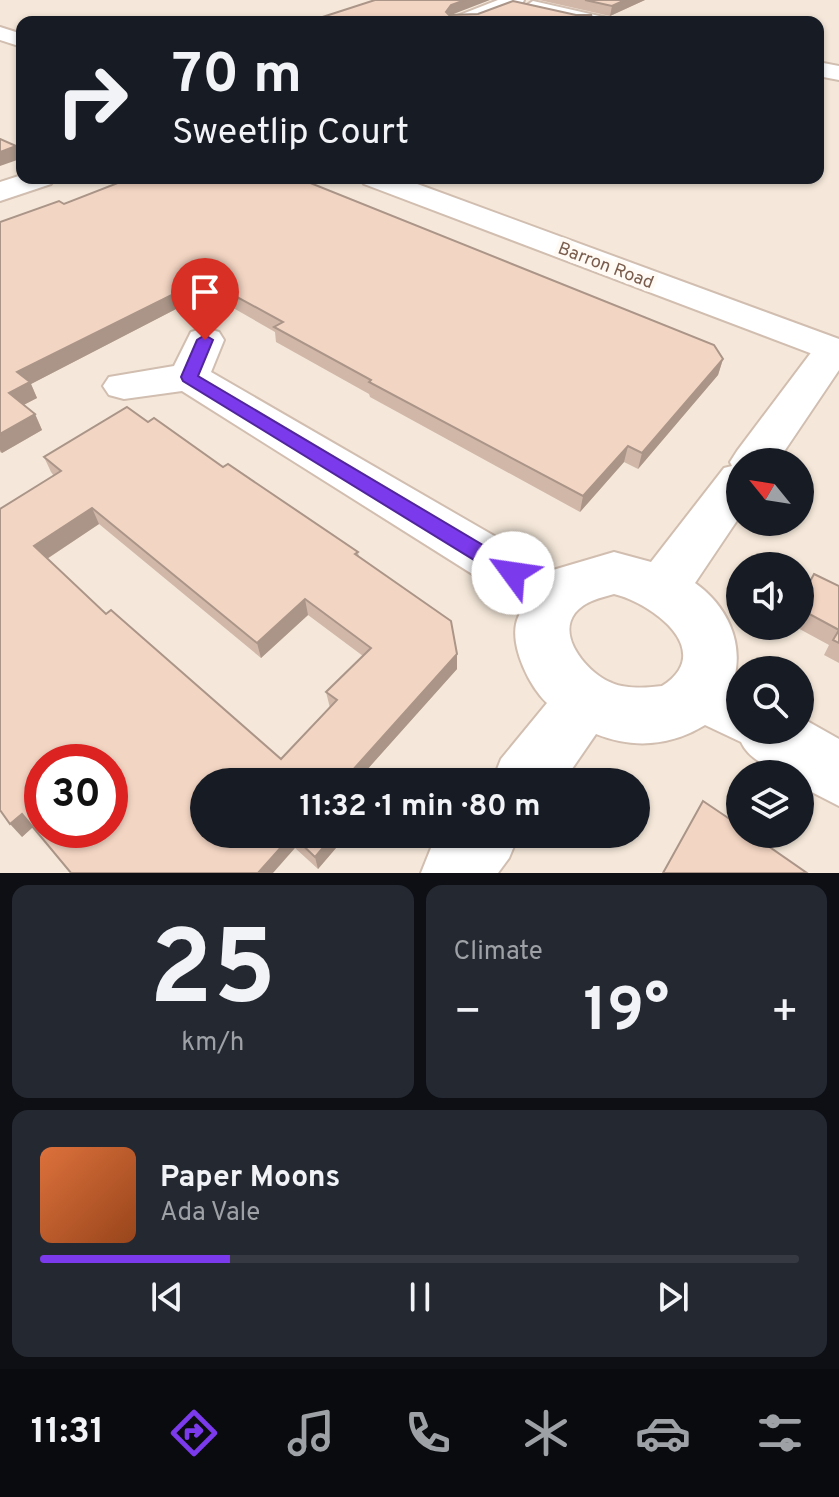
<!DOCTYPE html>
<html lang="en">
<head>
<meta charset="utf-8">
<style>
  body { margin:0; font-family:Overpass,sans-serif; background:#242831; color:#f1f3f6; height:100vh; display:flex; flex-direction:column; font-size:30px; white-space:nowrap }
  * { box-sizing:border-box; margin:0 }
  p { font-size:26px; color:#9ea1a6 }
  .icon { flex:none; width:44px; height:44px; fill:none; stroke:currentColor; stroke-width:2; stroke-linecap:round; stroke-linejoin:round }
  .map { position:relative; height:873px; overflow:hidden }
  .drawer { display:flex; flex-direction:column; gap:12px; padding:12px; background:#0d0f14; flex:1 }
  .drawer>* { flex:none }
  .hud { position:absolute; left:16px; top:16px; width:808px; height:168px; border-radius:16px; box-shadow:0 2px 6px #0004; background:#171b24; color:#f1f3f6; overflow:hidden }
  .needle { width:52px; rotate:300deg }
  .controls { position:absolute; left:726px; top:448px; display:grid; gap:16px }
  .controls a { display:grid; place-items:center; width:88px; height:88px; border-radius:50%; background:#171b24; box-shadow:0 2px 6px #0004; font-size:40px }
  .speed { position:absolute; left:24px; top:744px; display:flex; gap:16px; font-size:40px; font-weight:700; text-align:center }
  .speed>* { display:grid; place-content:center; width:104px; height:104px; border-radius:50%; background:#171b24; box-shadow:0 2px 6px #0004; line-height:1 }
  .speed .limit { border:12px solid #d22; background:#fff; color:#111 }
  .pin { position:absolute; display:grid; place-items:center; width:68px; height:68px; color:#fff; margin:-82px -34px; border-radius:50% 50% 50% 0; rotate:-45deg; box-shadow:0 0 8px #0007 }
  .pin .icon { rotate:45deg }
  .me { position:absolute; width:88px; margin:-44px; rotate:301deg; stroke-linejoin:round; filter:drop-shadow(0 0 6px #0008) }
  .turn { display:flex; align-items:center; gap:28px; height:168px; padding:0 24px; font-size:36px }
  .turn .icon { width:104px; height:104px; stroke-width:2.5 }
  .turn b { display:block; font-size:56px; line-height:68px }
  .big { font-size:60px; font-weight:700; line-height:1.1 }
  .drawer .tile { flex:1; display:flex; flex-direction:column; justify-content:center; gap:12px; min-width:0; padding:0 28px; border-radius:16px; background:#242831 }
  .drawer .dial { align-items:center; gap:0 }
  .dial b { font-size:104px; line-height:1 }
  .song { display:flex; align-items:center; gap:24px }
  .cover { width:96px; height:96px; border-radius:12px; background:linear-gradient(135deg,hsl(20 70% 55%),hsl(20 70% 35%)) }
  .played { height:8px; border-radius:4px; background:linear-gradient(90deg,#7c3aed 25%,#363941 25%) }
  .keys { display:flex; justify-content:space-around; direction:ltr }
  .heat { display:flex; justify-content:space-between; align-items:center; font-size:44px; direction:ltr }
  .drawer .tiles { flex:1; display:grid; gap:12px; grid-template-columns:1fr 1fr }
  .tile:last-child { grid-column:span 2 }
  .trip { position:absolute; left:190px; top:768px; width:460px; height:80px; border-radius:40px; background:#171b24; box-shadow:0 2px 6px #0004; font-weight:700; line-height:80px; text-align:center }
  .dock { display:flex; height:128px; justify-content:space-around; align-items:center; background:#090b0e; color:#9ea1a6 }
  .dock .icon { width:56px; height:56px }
  .dock .current { color:#7c3aed }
  .dock b { font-size:36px; color:#f1f3f6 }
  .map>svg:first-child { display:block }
  .residential { fill:#f5e8da; fill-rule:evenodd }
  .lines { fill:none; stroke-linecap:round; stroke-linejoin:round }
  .minor-casing { stroke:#d1beb0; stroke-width:4 }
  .tertiary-casing { stroke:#d1beb0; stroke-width:4 }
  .minor { fill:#fff; fill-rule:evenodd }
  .tertiary { fill:#fff; fill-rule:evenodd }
  .wall { fill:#d1b7a8; fill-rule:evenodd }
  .shaded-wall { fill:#aa9588 }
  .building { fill:#f3d5c3; stroke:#aa9588; stroke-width:2; fill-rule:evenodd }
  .route { fill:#7c3aed; stroke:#51269a; stroke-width:2 }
  .labels { text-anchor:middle; stroke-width:8; stroke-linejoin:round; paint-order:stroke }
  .far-street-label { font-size:18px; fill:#7a5c4d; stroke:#fffaf3 }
</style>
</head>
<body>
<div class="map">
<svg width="839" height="873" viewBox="0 0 839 873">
  <rect width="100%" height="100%" fill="#fdf6ec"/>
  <g class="residential">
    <polygon points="0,0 505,0 450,22 22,22 22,178 0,188"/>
    <polygon points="520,0 839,0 839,342 386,178 818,178 818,22 464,22"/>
    <path d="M53,178h302l484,182v513h-839v-677zM740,462h60v60h-60zM740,566h60v60h-60zM740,670h60v60h-60zM42,762h68v68h-68zM740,774h60v60h-60zM204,782h432v52h-432z"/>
  </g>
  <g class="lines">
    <g class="minor-casing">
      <g id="minor">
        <polygon points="533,1 608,18 611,22 575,22 526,11 524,7"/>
        <polygon points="0,27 22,34 22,47 0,40"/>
        <polygon points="818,62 839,66 839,80 818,76"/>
        <polygon points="22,175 22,178 55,178 51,184 0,201 0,182"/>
        <path d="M205,328l14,4 5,8 -13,32 342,198 61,-18 37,10 73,-94 8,-2 -2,-4 7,-11 82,-109 20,-2v30l-62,92h-37v54l-45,67c31,22 49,58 39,96l6,3v48h60v-13l39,22v67l-39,-20v-12c-21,0 -50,-12 -59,-32l-36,-17c-34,21 -72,24 -109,9l-33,48h-71l9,-23 46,-56c-17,-16 -36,-54 -31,-79 1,-6 5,-12 7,-18l-341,-215 -58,8 -15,-4 -6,-9 6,-9 65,-11 17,-34zM614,594c38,9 103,57 48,92 -15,2 -36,3 -50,-3 -22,-8 -56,-45 -37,-70 10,-12 25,-15 39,-19z"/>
        <polygon points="443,834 519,834 509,858 498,873 421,873 431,848"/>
      </g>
    </g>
    <g class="tertiary-casing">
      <g id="tertiary">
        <polygon points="498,0 524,0 522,4 476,22 449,22 452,18"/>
        <polygon points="360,178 401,178 839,339 839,364 364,184"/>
      </g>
    </g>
    <use href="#minor" class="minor"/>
    <use href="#tertiary" class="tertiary"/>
  </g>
  <g class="wall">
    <polygon points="539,0 645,0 610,16"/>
    <polygon points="64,204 723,359 718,375 638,469 624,462 580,512 370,397 369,394 276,342 275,332 207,293 31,384 37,398 23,405 35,414 42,430 2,453 0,452 0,222"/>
    <path d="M148,422l75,45 135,85 1,5 98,112 -101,113h-152l144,52 -30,35 -23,-21 -262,-21 -11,10 32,-361 -3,-4 -7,-15zM99,524l162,134 47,-43 55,41 -37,36 4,16 -49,51 -175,-145 -59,-55z"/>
    <polygon points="839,586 839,663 824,655 829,645 794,626 800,626 800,600"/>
  </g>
  <g class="shaded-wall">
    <polygon points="465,0 490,0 451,15 446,12 451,5"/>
    <polygon points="625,0 645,0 610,16 612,6"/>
    <polygon points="592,15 591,22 576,22"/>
    <polygon points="16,146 20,159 0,166 0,152"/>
    <polygon points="204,279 207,293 31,384 37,398 16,409 9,393 17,372"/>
    <polygon points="723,359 718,375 638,469 642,453"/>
    <polygon points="35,414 42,430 2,453 0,450 0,434"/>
    <polygon points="628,446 624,462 580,512 583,496"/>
    <polygon points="92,508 99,524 42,562 34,546"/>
    <polygon points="305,599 308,615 261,658 257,643"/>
    <polygon points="457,654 457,669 356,782 342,782"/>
    <polygon points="22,814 33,827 22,837 10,824"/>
    <polygon points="335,834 348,834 318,869 315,857"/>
    <polygon points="292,835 295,848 273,873 258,873"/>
  </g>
  <g class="building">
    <polygon points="375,0 465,0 451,5 446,12 449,15 478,14 513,1 576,15 592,15 576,22 307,22"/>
    <polygon points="585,0 625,0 612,6"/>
    <polygon points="0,139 16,146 0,152"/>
    <polygon points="124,178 298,178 714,345 723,359 642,453 628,446 583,496 369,382 371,380 274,327 283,322 204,279 17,372 30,382 9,393 35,414 0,434 0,222 59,201 64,204 123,181"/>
    <path d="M127,407l21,15 6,-4 69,49 5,-3 130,88 -3,2 96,67 6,33 -115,128h-138v52h131l-20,23 -23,-22 -34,38h-187l-49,-59 -12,10 -10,-14v-301l61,-38 -17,-14zM92,508l165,135 48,-44 66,49 -45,44 11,8 -56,59 -170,-149 -5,4 -72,-68zM42,762h68v68h-68z"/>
    <polygon points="814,574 839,586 839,643 833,640 839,630 800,609 800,600"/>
    <polygon points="703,801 740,826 740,834 751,834 807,873 663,873"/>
  </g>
  <polygon class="route" points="205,335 213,340 198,376 520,567 524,573 520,579 513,582 505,579 183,381 181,377 197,340"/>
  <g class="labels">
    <g class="far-street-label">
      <text transform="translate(606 265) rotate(21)" y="6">Barron Road</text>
    </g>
  </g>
</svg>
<div class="controls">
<a><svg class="needle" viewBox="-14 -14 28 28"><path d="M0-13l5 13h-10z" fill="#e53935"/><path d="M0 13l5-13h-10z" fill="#9ea1a6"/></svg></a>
<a><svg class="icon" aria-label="sound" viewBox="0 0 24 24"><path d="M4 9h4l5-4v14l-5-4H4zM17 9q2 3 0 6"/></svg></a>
<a><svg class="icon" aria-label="search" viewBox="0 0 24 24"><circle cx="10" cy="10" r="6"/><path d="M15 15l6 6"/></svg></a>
<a><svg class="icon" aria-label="layers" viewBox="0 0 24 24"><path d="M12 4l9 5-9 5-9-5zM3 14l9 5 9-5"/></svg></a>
</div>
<div class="speed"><div class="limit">30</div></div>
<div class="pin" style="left:205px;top:340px;background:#d93025"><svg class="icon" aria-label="arrive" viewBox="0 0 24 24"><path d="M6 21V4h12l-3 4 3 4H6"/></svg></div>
<svg class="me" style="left:513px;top:573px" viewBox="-20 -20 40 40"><circle r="19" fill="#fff"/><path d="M0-13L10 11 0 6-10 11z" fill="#7c3aed"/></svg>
<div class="trip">11:32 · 1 min · 80 m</div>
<div class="hud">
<div class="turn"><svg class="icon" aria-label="right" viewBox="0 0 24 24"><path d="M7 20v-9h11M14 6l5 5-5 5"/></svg><div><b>70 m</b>Sweetlip Court</div></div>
</div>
</div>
<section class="drawer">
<div class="tiles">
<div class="tile dial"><b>25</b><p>km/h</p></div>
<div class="tile"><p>Climate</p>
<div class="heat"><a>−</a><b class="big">19°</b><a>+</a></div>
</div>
<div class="tile">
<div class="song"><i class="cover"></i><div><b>Paper Moons</b><p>Ada Vale</p></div></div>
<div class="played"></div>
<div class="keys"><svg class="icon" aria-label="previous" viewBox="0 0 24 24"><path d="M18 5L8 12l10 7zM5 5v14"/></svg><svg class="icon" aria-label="pause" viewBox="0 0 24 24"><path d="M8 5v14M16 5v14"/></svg><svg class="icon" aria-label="next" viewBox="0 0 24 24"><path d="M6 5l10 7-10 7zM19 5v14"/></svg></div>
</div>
</div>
</section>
<nav class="dock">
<b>11:31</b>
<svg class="icon current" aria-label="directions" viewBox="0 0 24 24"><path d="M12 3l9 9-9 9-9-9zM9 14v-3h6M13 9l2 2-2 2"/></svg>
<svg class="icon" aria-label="music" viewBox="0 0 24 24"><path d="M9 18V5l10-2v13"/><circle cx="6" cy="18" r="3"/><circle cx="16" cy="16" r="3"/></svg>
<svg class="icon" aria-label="phone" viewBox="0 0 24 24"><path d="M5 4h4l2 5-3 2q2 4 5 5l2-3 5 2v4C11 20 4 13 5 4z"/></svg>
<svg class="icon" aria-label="climate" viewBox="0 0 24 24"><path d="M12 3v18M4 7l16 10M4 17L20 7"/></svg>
<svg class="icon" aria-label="car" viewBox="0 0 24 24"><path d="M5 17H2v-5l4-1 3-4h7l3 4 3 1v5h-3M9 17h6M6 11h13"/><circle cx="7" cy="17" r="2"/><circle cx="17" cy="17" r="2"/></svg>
<svg class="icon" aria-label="filters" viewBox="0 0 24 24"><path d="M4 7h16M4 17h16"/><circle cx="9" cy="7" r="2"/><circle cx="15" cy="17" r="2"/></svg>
</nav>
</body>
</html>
